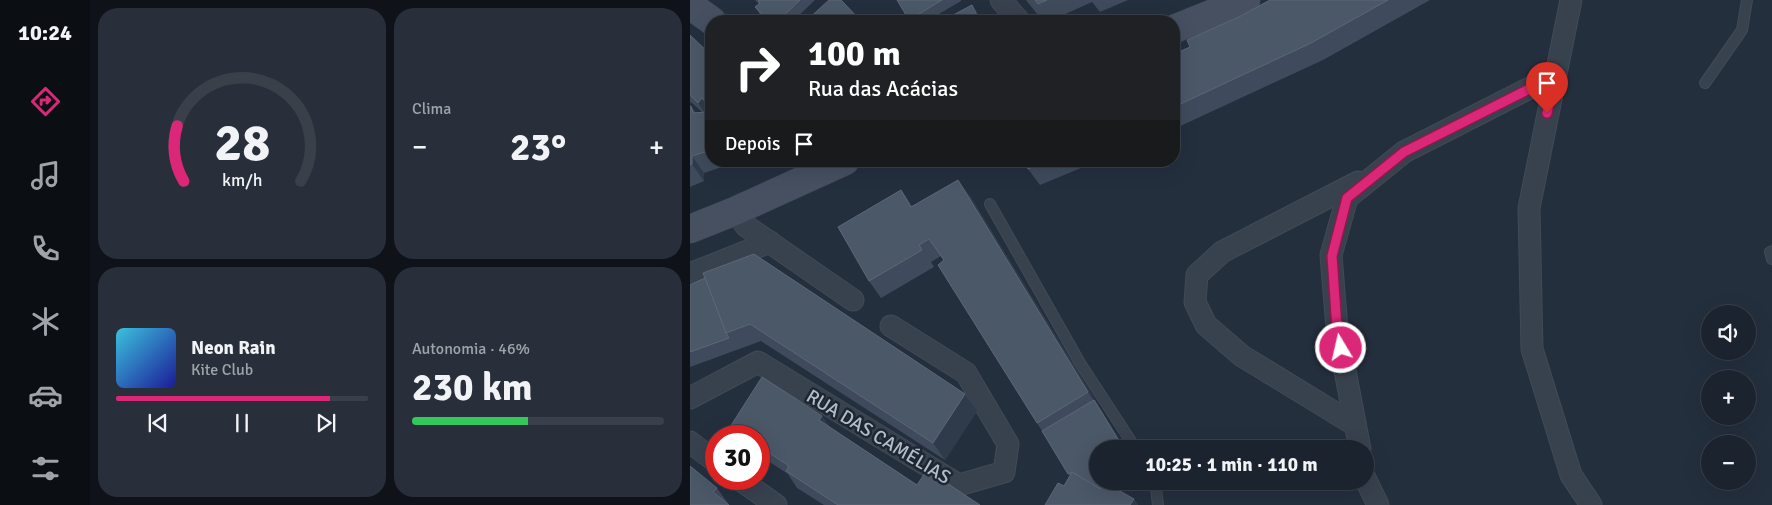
<!DOCTYPE html>
<html lang="pt">
<head>
<meta charset="utf-8">
<style>
  body { margin:0; font-family:Signika,sans-serif; background:#282f3a; color:#f1f3f6; height:100vh; display:flex; flex-direction:column; font-size:19px; white-space:nowrap }
  * { box-sizing:border-box; margin:0 }
  p { font-size:16px; color:#a0a4aa }
  .icon { flex:none; width:28px; height:28px; fill:none; stroke:currentColor; stroke-width:2; stroke-linecap:round; stroke-linejoin:round }
  .map { position:relative; flex:1; overflow:hidden }
  .sheet { display:flex; flex-direction:column; gap:8px; padding:8px; background:#0f1319; width:600px }
  .sheet>* { flex:none }
  .guide { position:absolute; left:15px; top:15px; width:475px; height:152px; border-radius:20px; box-shadow:0 5px 20px #0002,0 0 0 1px #39404a; background:#202124; color:#fff; overflow:hidden }
  .buttons { position:absolute; left:1011px; top:305px; display:grid; gap:10px }
  .buttons a { display:grid; place-items:center; width:55px; height:55px; border-radius:50%; background:#1b232e; box-shadow:0 5px 20px #0002,0 0 0 1px #39404a; font-size:25px }
  .speed { position:absolute; left:15px; top:425px; display:flex; gap:10px; font-size:25px; font-weight:700; text-align:center }
  .speed>* { display:grid; place-content:center; width:65px; height:65px; border-radius:50%; background:#1b232e; box-shadow:0 5px 20px #0002,0 0 0 1px #39404a; line-height:1 }
  .speed .limit { border:8px solid #d22; background:#fff; color:#111 }
  .pin { position:absolute; display:grid; place-items:center; width:42px; height:42px; color:#fff; margin:-51px -21px; border-radius:50% 50% 50% 0; rotate:-45deg; box-shadow:0 0 5px #0007 }
  .pin .icon { rotate:45deg }
  .me { position:absolute; width:55px; margin:-28px; rotate:351deg; stroke-linejoin:round; filter:drop-shadow(0 0 4px #0008) }
  .turn { display:flex; align-items:center; gap:18px; height:105px; padding:0 20px; font-size:22px }
  .turn .icon { width:65px; height:65px; stroke-width:2.5 }
  .turn b { display:block; font-size:35px; line-height:42px }
  .then { display:flex; align-items:center; height:48px; padding:0 20px; background:#0003; gap:10px; font-size:19px }
  .big { font-size:38px; font-weight:700; line-height:1.1 }
  .sheet .widget { flex:1; display:flex; flex-direction:column; justify-content:center; gap:8px; min-width:0; padding:0 18px; border-radius:20px; background:#282f3a }
  .sheet .dial { align-items:center; gap:0 }
  .dial svg { height:130px; overflow:visible; fill:none; stroke:#39404a; stroke-width:7; stroke-linecap:round; text-anchor:middle }
  .dial text { fill:#f1f3f6; stroke:none }
  .song { display:flex; align-items:center; gap:15px }
  .cover { width:60px; height:60px; border-radius:8px; background:linear-gradient(135deg,hsl(190 70% 55%),hsl(240 70% 35%)) }
  .played { height:5px; border-radius:2px; background:linear-gradient(90deg,#db2777 85%,#39404a 85%) }
  .keys { display:flex; justify-content:space-around; direction:ltr }
  .heat { display:flex; justify-content:space-between; align-items:center; font-size:28px; direction:ltr }
  .charge { height:8px; border-radius:4px; background:linear-gradient(90deg,#34c759 46%,#39404a 0) }
  .sheet .tiles { flex:1; display:grid; gap:8px; grid-template-columns:repeat(2,1fr) }
  .trip { position:absolute; left:399px; top:440px; width:285px; height:50px; border-radius:25px; background:#1b232e; box-shadow:0 5px 20px #0002,0 0 0 1px #39404a; font-weight:700; line-height:50px; text-align:center }
  main { display:flex; flex:1; min-height:0 }
  .dock { display:flex; flex-direction:column; width:90px; justify-content:space-around; align-items:center; background:#0b0e12; color:#a0a4aa }
  .dock .icon { width:35px; height:35px }
  .dock .selected { color:#db2777 }
  .dock b { font-size:22px; color:#f1f3f6 }
  .map>svg:first-child { display:block }
  .lines { fill:none; stroke-linecap:round; stroke-linejoin:round }
  .lane-casing { stroke:#414a57; stroke-width:12 }
  .street-casing { stroke:#414a57; stroke-width:23 }
  .secondary-casing { stroke:#414a57; stroke-width:29 }
  .lane { stroke:#38414e; stroke-width:10 }
  .street { stroke:#38414e; stroke-width:21 }
  .secondary { stroke:#465061; stroke-width:28 }
  .wall { fill:#3f4b5c }
  .shaded-wall { fill:#2f3b4b }
  .building { fill:#4b5868; stroke:#5c6777 }
  .route-casing { stroke:#8e194d; stroke-width:12 }
  .route { stroke:#db2777; stroke-width:9 }
  .labels { text-anchor:middle; stroke-width:5; stroke-linejoin:round; paint-order:stroke }
  .street-label { font-size:19px; fill:#b4bcc9; stroke:#1d2633 }
</style>
</head>
<body>
<main>
<nav class="dock">
<b>10:24</b>
<svg class="icon selected" aria-label="directions" viewBox="0 0 24 24"><path d="M12 3l9 9-9 9-9-9zM9 14v-3h6M13 9l2 2-2 2"/></svg>
<svg class="icon" aria-label="music" viewBox="0 0 24 24"><path d="M9 18V5l10-2v13"/><circle cx="6" cy="18" r="3"/><circle cx="16" cy="16" r="3"/></svg>
<svg class="icon" aria-label="phone" viewBox="0 0 24 24"><path d="M5 4h4l2 5-3 2q2 4 5 5l2-3 5 2v4C11 20 4 13 5 4z"/></svg>
<svg class="icon" aria-label="climate" viewBox="0 0 24 24"><path d="M12 3v18M4 7l16 10M4 17L20 7"/></svg>
<svg class="icon" aria-label="car" viewBox="0 0 24 24"><path d="M5 17H2v-5l4-1 3-4h7l3 4 3 1v5h-3M9 17h6M6 11h13"/><circle cx="7" cy="17" r="2"/><circle cx="17" cy="17" r="2"/></svg>
<svg class="icon" aria-label="filters" viewBox="0 0 24 24"><path d="M4 7h16M4 17h16"/><circle cx="9" cy="7" r="2"/><circle cx="15" cy="17" r="2"/></svg>
</nav>
<section class="sheet">
<div class="tiles">
<div class="widget dial"><svg viewBox="0 0 100 80">
<path d="M14 69A42 42 0 1 1 86 69"/>
<path d="M14 69A42 42 0 0 1 10 35" stroke="#db2777"/>
<text x="50" y="56" font-size="32" font-weight="700">28</text>
<text x="50" y="72" font-size="11">km/h</text>
</svg></div>
<div class="widget"><p>Clima</p>
<div class="heat"><a>−</a><b class="big">23°</b><a>+</a></div>
</div>
<div class="widget">
<div class="song"><i class="cover"></i><div><b>Neon Rain</b><p>Kite Club</p></div></div>
<div class="played"></div>
<div class="keys"><svg class="icon" aria-label="previous" viewBox="0 0 24 24"><path d="M18 5L8 12l10 7zM5 5v14"/></svg><svg class="icon" aria-label="pause" viewBox="0 0 24 24"><path d="M8 5v14M16 5v14"/></svg><svg class="icon" aria-label="next" viewBox="0 0 24 24"><path d="M6 5l10 7-10 7zM19 5v14"/></svg></div>
</div>
<div class="widget"><p>Autonomia · 46%</p><b class="big">230 km</b><div class="charge"></div></div>
</div>
</section>
<div class="map">
<svg width="1082" height="505" viewBox="0 0 1082 505">
  <rect width="100%" height="100%" fill="#242f3e"/>
  <g class="lines">
    <g class="lane-casing">
      <g id="lane">
        <polyline points="1015,83 1052,30 1057,0"/>
        <polyline points="300,204 390,363 446,449"/>
        <polyline points="1082,251 1080,252 1082,259"/>
        <polyline points="465,481 468,505"/>
      </g>
    </g>
    <g class="street-casing">
      <g id="street">
        <polyline points="311,0 329,21"/>
        <polyline points="881,0 839,208 842,349 881,475 901,505"/>
        <polyline points="45,211 56,226 163,300"/>
        <polyline points="0,274 80,242"/>
        <polyline points="0,398 68,362 269,485 314,472 318,444 276,373 201,326"/>
        <polyline points="665,425 552,356 516,325 505,302 507,275 532,252 668,182"/>
        <polyline points="0,442 26,462"/>
        <polyline points="670,449 647,329 641,255 657,198 714,152 865,75"/>
        <polyline points="675,478 688,505"/>
        <polyline points="49,479 86,505"/>
      </g>
    </g>
    <g class="secondary-casing">
      <g id="secondary">
        <polyline points="0,5 22,21"/>
        <polyline points="484,29 556,0"/>
        <polyline points="0,229 45,211 155,161"/>
      </g>
    </g>
    <use href="#lane" class="lane"/>
    <use href="#street" class="street"/>
    <use href="#secondary" class="secondary"/>
  </g>
  <g class="wall">
    <polygon points="65,0 125,0 103,21 77,21 71,16 65,7 69,4"/>
    <polygon points="207,0 271,0 271,1 237,21 220,21"/>
    <polygon points="336,0 438,0 410,12 402,2 360,21 356,15 351,19"/>
    <polygon points="580,0 740,0 633,60 484,129 484,54 500,47 549,17"/>
    <polygon points="0,35 21,55 21,161 50,161 14,173 14,181 0,187 0,106 1,106 6,113 12,112 1,102 0,104"/>
    <polygon points="335,161 408,161 350,185 338,169"/>
    <polygon points="211,190 222,206 280,196 435,449 408,449 423,487 444,499 448,505 355,505 374,486 380,476 347,423 251,256 241,262 244,267 191,298 179,281"/>
    <polygon points="0,285 287,411 255,460 71,341 0,367"/>
    <polygon points="40,427 140,428 227,485 290,505 134,505 107,488 98,474 69,455 69,436 46,436"/>
    <polygon points="27,488 39,505 0,505"/>
  </g>
  <g class="shaded-wall">
    <polygon points="282,5 290,17 292,21 290,21"/>
    <polygon points="12,98 21,111 20,120 8,103"/>
    <polygon points="2,156 14,173 14,181 2,164"/>
    <polygon points="268,180 280,196 435,449 398,392"/>
    <polygon points="211,190 223,207 221,207"/>
    <polygon points="275,394 287,411 255,460 243,443"/>
    <polygon points="132,416 144,432 129,420"/>
    <polygon points="416,481 427,481 415,502 409,493"/>
    <polygon points="444,499 448,505 440,505"/>
  </g>
  <g class="building">
    <polygon points="68,0 110,0 88,21 79,21 65,7 70,3"/>
    <polygon points="139,0 151,0 171,21 116,21"/>
    <polygon points="207,0 252,0 219,20"/>
    <polygon points="345,0 357,0 348,4"/>
    <polygon points="580,0 698,0 621,43 484,107 484,54 500,47 497,40 549,17"/>
    <polygon points="282,5 290,21 252,21"/>
    <polygon points="0,35 21,55 21,150 2,156 2,164 0,165 0,106 1,106 3,113 17,112 17,104 12,98 8,103 0,95"/>
    <polygon points="335,161 356,161 338,169"/>
    <polygon points="268,180 398,392 347,423 248,265 254,260 239,239 229,245 232,250 179,281 148,227 211,190 221,207"/>
    <polygon points="64,254 275,394 243,443 60,324 36,333 13,273"/>
    <polygon points="15,278 36,333 39,338 0,352 0,285"/>
    <polygon points="72,377 132,416 129,420 227,485 237,470 290,505 148,505 96,471 99,466 69,446 69,436 54,436 40,427"/>
    <polygon points="404,400 434,449 408,449 408,481 416,481 415,482 414,482 410,489 382,472 378,474 352,431"/>
    <polygon points="0,466 27,488 23,492 39,505 0,505"/>
    <polygon points="382,472 410,489 414,482 444,499 440,505 355,505 368,483 374,486"/>
  </g>
  <g class="lines">
    <g class="route-casing">
      <polyline id="route" points="651,348 647,329 642,256 657,198 714,152 865,76 857,113"/>
    </g>
    <use href="#route" class="route"/>
  </g>
  <g class="labels">
    <g class="street-label">
      <text transform="translate(189 436) rotate(31)" y="7">RUA DAS CAMÉLIAS</text>
    </g>
  </g>
</svg>
<div class="buttons">
<a><svg class="icon" aria-label="sound" viewBox="0 0 24 24"><path d="M4 9h4l5-4v14l-5-4H4zM17 9q2 3 0 6"/></svg></a>
<a>+</a>
<a>−</a>
</div>
<div class="speed"><div class="limit">30</div></div>
<div class="pin" style="left:857px;top:113px;background:#d93025"><svg class="icon" aria-label="arrive" viewBox="0 0 24 24"><path d="M6 21V4h12l-3 4 3 4H6"/></svg></div>
<svg class="me" style="left:651px;top:348px" viewBox="-20 -20 40 40"><circle r="17" fill="#db2777" stroke="#fff" stroke-width="3"/><path d="M0-11L8 9 0 5-8 9z" fill="#fff"/></svg>
<div class="trip">10:25 · 1 min · 110 m</div>
<div class="guide">
<div class="turn"><svg class="icon" aria-label="right" viewBox="0 0 24 24"><path d="M7 20v-9h11M14 6l5 5-5 5"/></svg><div><b>100 m</b>Rua das Acácias</div></div>
<div class="then">Depois<svg class="icon" aria-label="arrive" viewBox="0 0 24 24"><path d="M6 21V4h12l-3 4 3 4H6"/></svg></div>
</div>
</div>
</main>
</body>
</html>
